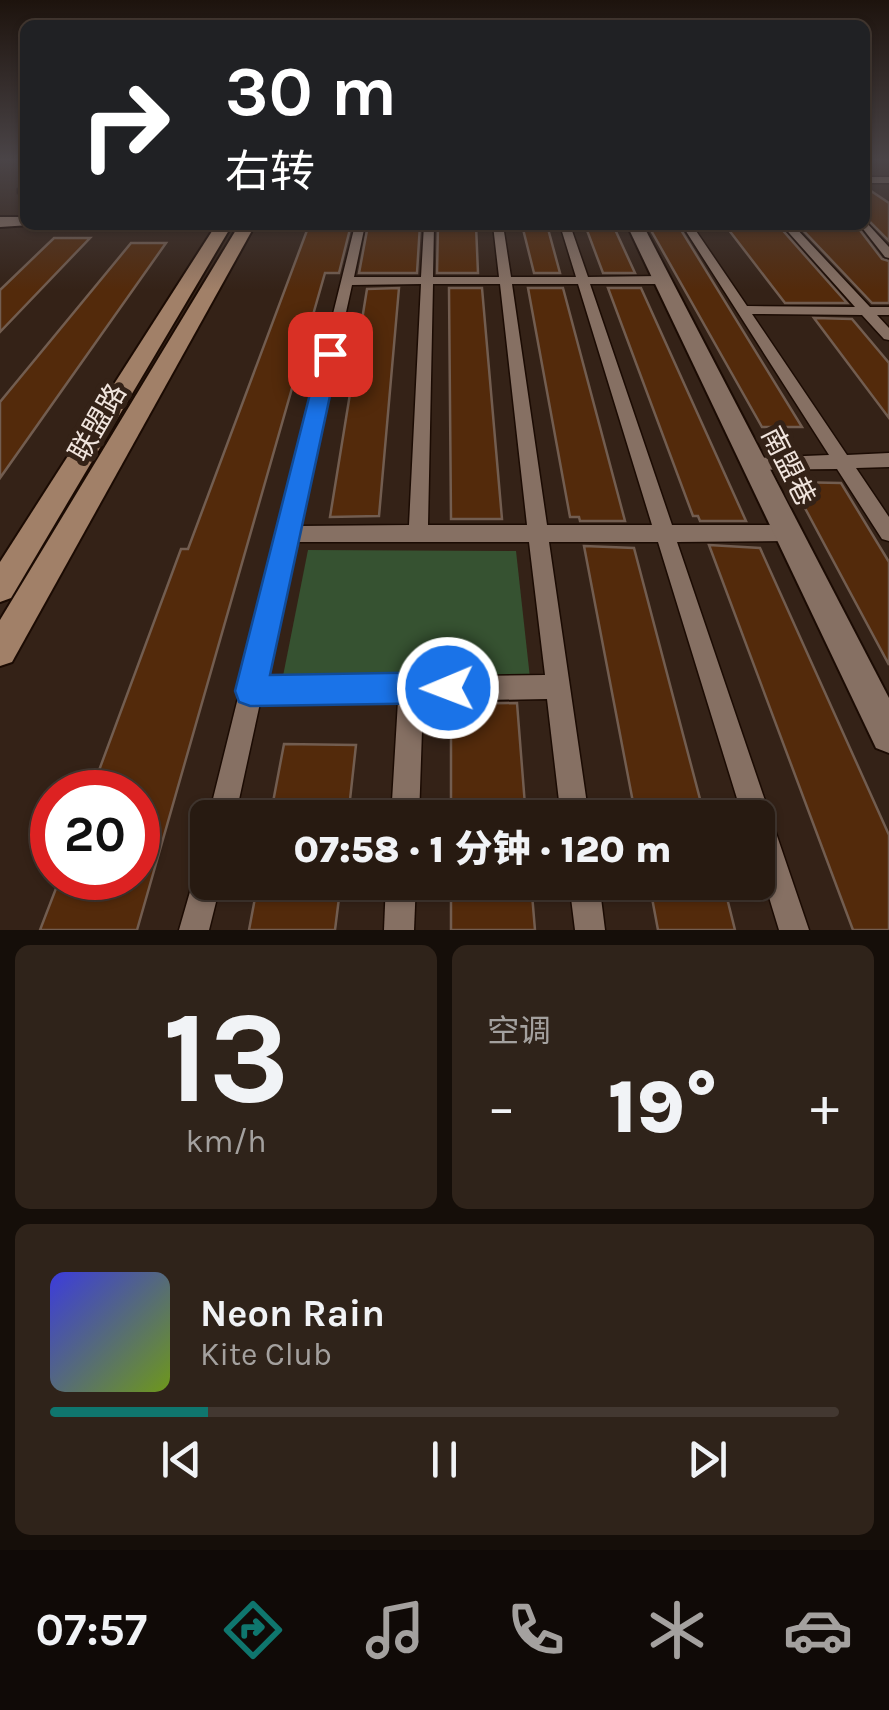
<!DOCTYPE html>
<html lang="zh">
<head>
<meta charset="utf-8">
<style>
  body { margin:0; font-family:Karla,"Noto Sans SC",sans-serif; background:#2f231a; color:#f1f3f6; height:100vh; display:flex; flex-direction:column; font-size:38px; white-space:nowrap }
  * { box-sizing:border-box; margin:0 }
  p { font-size:32px; color:#a4a19f }
  .icon { flex:none; width:55px; height:55px; fill:none; stroke:currentColor; stroke-width:2; stroke-linecap:round; stroke-linejoin:round }
  .map { position:relative; height:930px; overflow:hidden }
  .panel { display:flex; flex-direction:column; gap:15px; padding:15px; background:#150e09; flex:1 }
  .panel>* { flex:none }
  .top-card { position:absolute; left:20px; top:20px; width:850px; height:210px; border-radius:15px; box-shadow:0 2px 8px #0004,0 0 0 2px #433831; background:#202124; color:#fff; overflow:hidden }
  .speed { position:absolute; left:30px; top:770px; display:flex; gap:20px; font-size:50px; font-weight:700; text-align:center }
  .speed>* { display:grid; place-content:center; width:130px; height:130px; border-radius:50%; background:#271a11; box-shadow:0 2px 8px #0004,0 0 0 2px #433831; line-height:1 }
  .speed .limit { border:15px solid #d22; background:#fff; color:#111 }
  .pin { position:absolute; display:grid; place-items:center; width:85px; height:85px; color:#fff; margin:-42px; border-radius:20px; box-shadow:0 5px 15px #0006 }
  .me { position:absolute; width:110px; margin:-55px; rotate:269deg; stroke-linejoin:round; filter:drop-shadow(0 0 8px #0008) }
  .turn { display:flex; align-items:center; gap:35px; height:210px; padding:0 40px; font-size:45px }
  .turn .icon { width:130px; height:130px; stroke-width:2.5 }
  .turn b { display:block; font-size:70px; line-height:85px }
  .big { font-size:75px; font-weight:800; line-height:1.1 }
  .panel .tile { flex:1; display:flex; flex-direction:column; justify-content:center; gap:15px; min-width:0; padding:0 35px; border-radius:15px; background:#2f231a }
  .panel .dial { align-items:center; gap:0 }
  .dial b { font-size:130px; line-height:1 }
  .song { display:flex; align-items:center; gap:30px }
  .cover { width:120px; height:120px; border-radius:15px; background:linear-gradient(135deg,hsl(240 70% 55%),hsl(80 70% 35%)) }
  .played { height:10px; border-radius:5px; background:linear-gradient(90deg,#0f766e 20%,#433831 20%) }
  .keys { display:flex; justify-content:space-around; direction:ltr }
  .heat { display:flex; justify-content:space-between; align-items:center; font-size:55px; direction:ltr }
  .panel .tiles { flex:1; display:grid; gap:15px; grid-template-columns:1fr 1fr }
  .tile:last-child { grid-column:span 2 }
  .trip { position:absolute; left:190px; top:800px; width:585px; height:100px; border-radius:15px; background:#271a11; box-shadow:0 2px 8px #0004,0 0 0 2px #433831; font-weight:800; line-height:100px; text-align:center }
  .menu { display:flex; height:160px; justify-content:space-around; align-items:center; background:#100a07; color:#a4a19f }
  .menu .icon { width:70px; height:70px }
  .menu .on { color:#0f766e }
  .menu b { font-size:45px; color:#f1f3f6 }
  .map>svg:first-child { display:block }
  .green { fill:#365231 }
  .building { fill:#532a0b; stroke:#725d50; stroke-width:2.5 }
  .lines { fill:none; stroke-linecap:round; stroke-linejoin:round }
  .service-casing { stroke:#1b0b03; stroke-width:3 }
  .minor-casing { stroke:#1b0b03; stroke-width:4 }
  .secondary-casing { stroke:#1b0b03; stroke-width:4 }
  .service { fill:#867063; fill-rule:evenodd }
  .minor { fill:#867063; fill-rule:evenodd }
  .secondary { fill:#a18068; fill-rule:evenodd }
  .route { fill:#1a73e8; stroke:#114b97; stroke-width:2.5 }
  .labels { text-anchor:middle; stroke-width:10; stroke-linejoin:round; paint-order:stroke }
  .street-label { font-size:28px; fill:#f0e4dd; stroke:#342217 }
</style>
</head>
<body>
<div class="map">
<svg width="889" height="930" viewBox="0 0 889 930">
  <rect width="100%" height="100%" fill="#342217"/>
  <polygon class="green" points="308,550 516,551 530,678 283,676"/>
  <g class="building">
    <polygon points="865,187 889,203 889,241 865,217"/>
    <polygon points="309,225 351,225 339,273 325,273 137,930 40,930 60,878 138,878 138,792 91,792 181,549 188,549"/>
    <polygon points="368,225 420,225 417,273 359,273"/>
    <polygon points="438,225 476,225 478,273 437,273"/>
    <polygon points="522,225 547,225 560,273 534,273"/>
    <polygon points="585,225 613,225 635,273 603,273"/>
    <polygon points="648,225 678,225 802,427 762,427"/>
    <polygon points="725,225 778,225 847,303 785,303"/>
    <polygon points="798,225 856,225 882,259 889,261 889,303 872,303"/>
    <polygon points="54,238 90,238 0,332 0,290"/>
    <polygon points="131,243 166,243 0,478 0,402"/>
    <polygon points="399,288 379,516 330,517 367,289"/>
    <polygon points="449,288 482,288 502,519 451,519"/>
    <polygon points="528,288 563,288 625,521 580,521 579,517 570,517"/>
    <polygon points="608,288 641,288 746,521 700,521 698,516 693,516"/>
    <polygon points="814,318 852,319 889,363 889,418"/>
    <polygon points="791,482 841,483 889,562 889,665"/>
    <polygon points="709,545 760,548 889,835 889,930 853,930"/>
    <polygon points="584,546 634,548 705,818 636,818"/>
    <polygon points="517,703 526,818 451,818 451,704"/>
    <polygon points="284,744 356,745 348,818 270,818"/>
    <polygon points="258,882 341,882 335,930 249,930"/>
    <polygon points="451,882 531,882 535,930 451,930"/>
    <polygon points="649,882 723,882 735,930 658,930"/>
  </g>
  <g class="lines">
    <g class="service-casing">
      <g id="service">
        <rect x="865" y="177" width="24" height="6"/>
        <polygon points="25,185 25,193 18,193 18,189"/>
        <polygon points="865,221 889,247 889,258 885,257 860,225 865,225"/>
        <path d="M355,225h10l-11,52h67l3,-52h10l-1,52h66l-6,-52h10l8,52h65l-16,-52h10l18,52 73,-1 6,4 -6,4h-71l82,241h117l7,2 3,6 -3,6 -7,2 -112,1 132,388h-30l-21,-69v-43h-15l-85,-276h-109l40,276h-28l-14,-119 -124,2 -4,117h-28l7,-117 -138,2 -25,115 -27,1zM421,284l-12,241 -110,1 53,-241zM433,284h67l27,241h-99zM512,284h66l74,241h-105zM295,542h234l16,133 -280,4z"/>
        <polygon points="682,225 692,225 747,306 855,307 782,225 793,225 870,307 889,307 889,315 877,315 889,328 889,340 884,339 862,315 752,314 847,455 889,453 889,467 856,468 889,517 889,541 882,539 837,469 748,470 745,465 748,460 754,458 829,455"/>
        <polygon points="208,860 208,882 221,882 209,930 179,930 198,864"/>
        <polygon points="386,882 416,882 414,930 384,930"/>
        <polygon points="569,882 599,882 605,930 575,930"/>
      </g>
    </g>
    <g class="minor-casing">
      <g id="minor">
        <polygon points="0,217 25,217 25,225 30,225 0,227"/>
        <polygon points="627,225 643,225 889,698 889,753 876,748"/>
      </g>
    </g>
    <g class="secondary-casing">
      <g id="secondary">
        <polygon points="216,225 232,225 11,598 0,602 0,562"/>
        <polygon points="239,225 255,225 12,662 0,666 0,620"/>
      </g>
    </g>
    <use href="#service" class="service"/>
    <use href="#minor" class="minor"/>
    <use href="#secondary" class="secondary"/>
  </g>
  <linearGradient id="sky" x2="0" y2="1"><stop stop-color="#1d130d"/><stop offset="0.55" stop-color="#4a4447"/><stop offset="1" stop-color="#4a4447" stop-opacity="0"/></linearGradient>
  <rect width="889" height="290" fill="url(#sky)"/>
  <polygon class="route" points="330,348 339,354 270,675 448,672 459,677 464,688 459,699 448,703 250,706 239,702 235,691 320,354"/>
  <g class="labels">
    <g class="street-label">
      <text transform="translate(97 422) rotate(-60)" y="10">联盟路</text>
      <text transform="translate(789 466) rotate(63)" y="10">南盟巷</text>
    </g>
  </g>
</svg>
<div class="speed"><div class="limit">20</div></div>
<div class="pin" style="left:330px;top:354px;background:#d93025"><svg class="icon" aria-label="arrive" viewBox="0 0 24 24"><path d="M6 21V4h12l-3 4 3 4H6"/></svg></div>
<svg class="me" style="left:448px;top:688px" viewBox="-20 -20 40 40"><circle r="17" fill="#1a73e8" stroke="#fff" stroke-width="3"/><path d="M0-11L8 9 0 5-8 9z" fill="#fff"/></svg>
<div class="trip">07:58 · 1 分钟 · 120 m</div>
<div class="top-card">
<div class="turn"><svg class="icon" aria-label="right" viewBox="0 0 24 24"><path d="M7 20v-9h11M14 6l5 5-5 5"/></svg><div><b>30 m</b>右转</div></div>
</div>
</div>
<section class="panel">
<div class="tiles">
<div class="tile dial"><b>13</b><p>km/h</p></div>
<div class="tile"><p>空调</p>
<div class="heat"><a>−</a><b class="big">19°</b><a>+</a></div>
</div>
<div class="tile">
<div class="song"><i class="cover"></i><div><b>Neon Rain</b><p>Kite Club</p></div></div>
<div class="played"></div>
<div class="keys"><svg class="icon" aria-label="previous" viewBox="0 0 24 24"><path d="M18 5L8 12l10 7zM5 5v14"/></svg><svg class="icon" aria-label="pause" viewBox="0 0 24 24"><path d="M8 5v14M16 5v14"/></svg><svg class="icon" aria-label="next" viewBox="0 0 24 24"><path d="M6 5l10 7-10 7zM19 5v14"/></svg></div>
</div>
</div>
</section>
<nav class="menu">
<b>07:57</b>
<svg class="icon on" aria-label="directions" viewBox="0 0 24 24"><path d="M12 3l9 9-9 9-9-9zM9 14v-3h6M13 9l2 2-2 2"/></svg>
<svg class="icon" aria-label="music" viewBox="0 0 24 24"><path d="M9 18V5l10-2v13"/><circle cx="6" cy="18" r="3"/><circle cx="16" cy="16" r="3"/></svg>
<svg class="icon" aria-label="phone" viewBox="0 0 24 24"><path d="M5 4h4l2 5-3 2q2 4 5 5l2-3 5 2v4C11 20 4 13 5 4z"/></svg>
<svg class="icon" aria-label="climate" viewBox="0 0 24 24"><path d="M12 3v18M4 7l16 10M4 17L20 7"/></svg>
<svg class="icon" aria-label="car" viewBox="0 0 24 24"><path d="M5 17H2v-5l4-1 3-4h7l3 4 3 1v5h-3M9 17h6M6 11h13"/><circle cx="7" cy="17" r="2"/><circle cx="17" cy="17" r="2"/></svg>
</nav>
</body>
</html>
